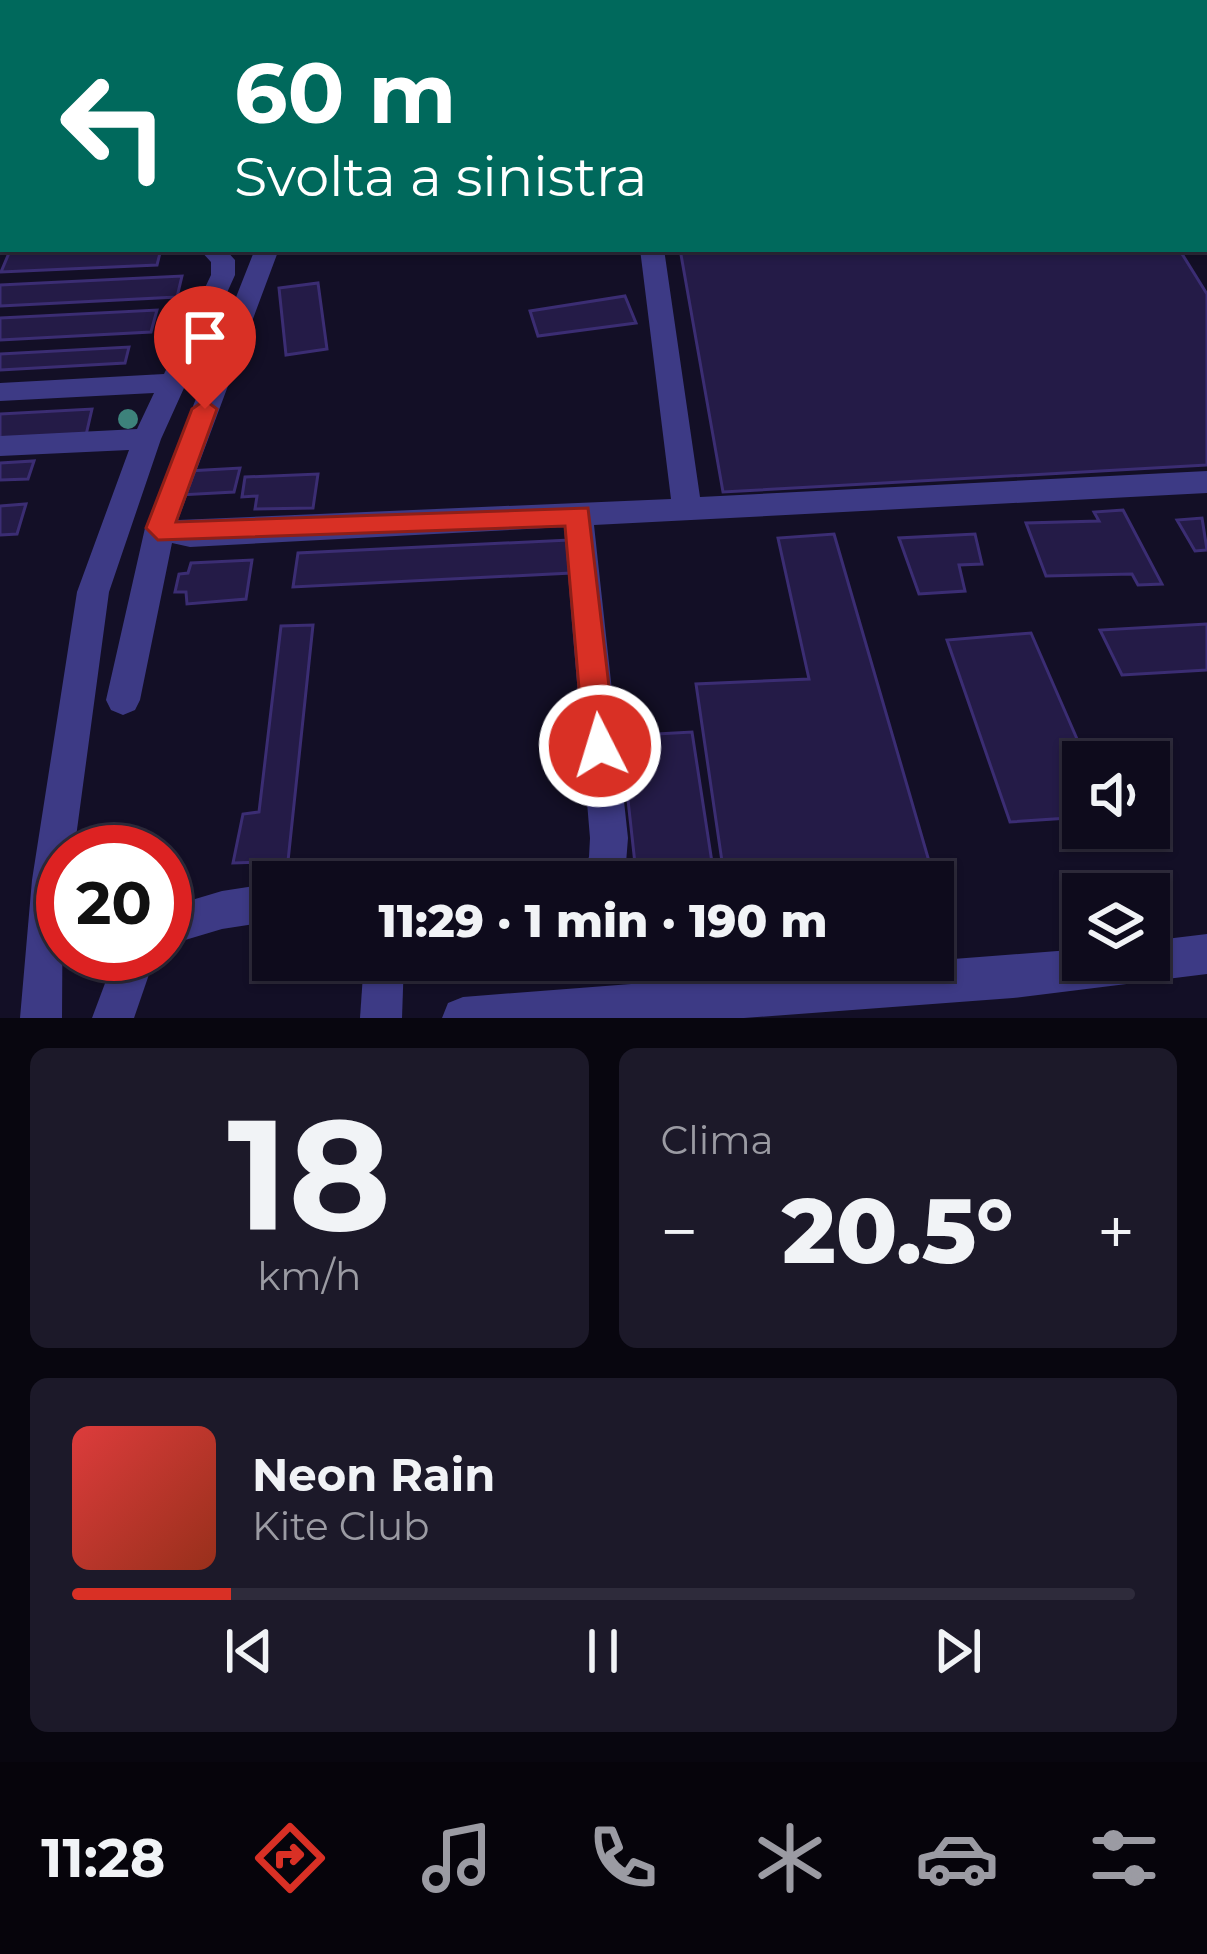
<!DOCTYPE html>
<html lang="it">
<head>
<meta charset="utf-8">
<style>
  body { margin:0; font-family:Montserrat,sans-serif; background:#1c1929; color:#f1f3f6; height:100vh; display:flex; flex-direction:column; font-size:45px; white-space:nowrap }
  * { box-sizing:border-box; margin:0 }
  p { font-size:39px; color:#9b9ba3 }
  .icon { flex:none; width:66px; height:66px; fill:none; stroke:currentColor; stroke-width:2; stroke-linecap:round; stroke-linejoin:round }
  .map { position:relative; height:1018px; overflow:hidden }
  .sheet { display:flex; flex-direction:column; gap:30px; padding:30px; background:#08060f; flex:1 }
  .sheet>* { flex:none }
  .guide { position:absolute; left:0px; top:0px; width:1209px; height:252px; box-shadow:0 3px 9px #0004,0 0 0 3px #2e2b3b; background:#00695c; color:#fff; overflow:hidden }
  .controls { position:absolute; left:1062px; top:741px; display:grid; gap:24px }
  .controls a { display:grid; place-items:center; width:108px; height:108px; border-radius:0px; background:#0e0b1c; box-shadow:0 3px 9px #0004,0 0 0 3px #2e2b3b; font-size:60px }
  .speed { position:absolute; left:36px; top:825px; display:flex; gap:24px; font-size:60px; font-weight:700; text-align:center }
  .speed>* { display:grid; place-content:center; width:156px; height:156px; border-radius:50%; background:#0e0b1c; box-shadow:0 3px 9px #0004,0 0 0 3px #2e2b3b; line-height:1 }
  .speed .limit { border:18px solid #d22; background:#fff; color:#111 }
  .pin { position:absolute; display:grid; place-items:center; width:102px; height:102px; color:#fff; margin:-123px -51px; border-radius:50% 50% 50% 0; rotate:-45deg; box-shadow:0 0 12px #0007 }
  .pin .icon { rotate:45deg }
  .me { position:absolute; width:132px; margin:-66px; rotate:355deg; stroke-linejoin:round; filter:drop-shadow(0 0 9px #0008) }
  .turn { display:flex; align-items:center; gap:42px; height:252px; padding:0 36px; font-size:54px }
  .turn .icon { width:156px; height:156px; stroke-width:2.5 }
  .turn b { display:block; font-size:84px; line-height:102px }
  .big { font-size:90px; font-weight:800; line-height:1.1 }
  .sheet .tile { flex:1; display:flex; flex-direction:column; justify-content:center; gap:18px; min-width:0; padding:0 42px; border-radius:18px; background:#1c1929 }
  .sheet .dial { align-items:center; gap:0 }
  .dial b { font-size:156px; line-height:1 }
  .song { display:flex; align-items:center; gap:36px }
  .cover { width:144px; height:144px; border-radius:18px; background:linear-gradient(135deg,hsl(0 70% 55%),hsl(10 70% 35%)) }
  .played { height:12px; border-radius:6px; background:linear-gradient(90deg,#d93025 15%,#2e2b3b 15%) }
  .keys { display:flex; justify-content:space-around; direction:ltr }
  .heat { display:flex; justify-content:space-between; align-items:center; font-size:66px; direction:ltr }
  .sheet .tiles { flex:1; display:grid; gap:30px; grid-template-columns:1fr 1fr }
  .tile:last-child { grid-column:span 2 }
  .trip { position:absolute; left:252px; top:861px; width:702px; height:120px; border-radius:0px; background:#0e0b1c; box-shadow:0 3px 9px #0004,0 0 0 3px #2e2b3b; font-weight:800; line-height:120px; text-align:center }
  .menu { display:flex; height:192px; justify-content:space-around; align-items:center; background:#06040b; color:#9b9ba3 }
  .menu .icon { width:84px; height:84px }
  .menu .selected { color:#d93025 }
  .menu b { font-size:54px; color:#f1f3f6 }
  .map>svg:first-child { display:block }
  .building { fill:#241b47; stroke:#3b2d73; stroke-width:3 }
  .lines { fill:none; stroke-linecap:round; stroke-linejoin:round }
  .minor { fill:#3d3a85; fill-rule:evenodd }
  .tree { fill:#3d827b }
  .route { fill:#d93025; stroke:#8d1f18; stroke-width:3 }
</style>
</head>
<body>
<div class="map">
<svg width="1207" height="1018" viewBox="0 0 1207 1018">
  <rect width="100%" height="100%" fill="#130f26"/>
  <g class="building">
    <polygon points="86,249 161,249 157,265 1,272 9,253"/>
    <polygon points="680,249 1179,249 1207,294 1207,465 723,492"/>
    <polygon points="182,276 177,297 0,306 0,285"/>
    <polygon points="318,283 327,349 286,355 279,288"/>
    <polygon points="625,296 636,323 538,336 530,311"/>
    <polygon points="157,310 151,332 0,340 0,318"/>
    <polygon points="129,347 125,363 0,370 0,354"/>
    <polygon points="92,409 86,435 0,441 0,414"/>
    <polygon points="34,461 28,479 0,480 0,463"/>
    <polygon points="240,468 234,492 180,495 188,471"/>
    <polygon points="318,474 313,508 255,509 257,496 242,497 245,477"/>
    <polygon points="26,504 17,534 0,535 0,506"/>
    <polygon points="1123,510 1162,584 1138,585 1132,574 1046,576 1026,523 1099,521 1094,512"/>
    <polygon points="1202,518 1207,550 1195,551 1177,520"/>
    <polygon points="834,534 949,930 933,931 933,882 725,882 696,684 809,679 778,538"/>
    <polygon points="975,534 982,564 959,565 965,591 919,594 899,538"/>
    <polygon points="569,540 571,573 293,587 298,553"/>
    <polygon points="252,560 246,599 187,604 186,592 175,592 179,574 188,573 191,563"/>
    <polygon points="1207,624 1207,670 1122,675 1100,630"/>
    <polygon points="313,625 288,861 233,863 243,814 259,812 281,626"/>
    <polygon points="1031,633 1087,762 1083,762 1083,817 1010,822 947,640"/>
    <polygon points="692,732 715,882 637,882 621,736"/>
  </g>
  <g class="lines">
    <g class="minor">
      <rect x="0" y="48" width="3" height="12"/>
      <rect x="0" y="70" width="3" height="12"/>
      <polygon points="0,156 3,157 3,171 0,170"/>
      <rect x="1206" y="225" width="1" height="16"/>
      <polygon points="199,249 225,249 235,260 235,275 161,439 109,592 74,852 63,852 62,1018 20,1018 32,880 77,592 129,450 0,456 0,436 137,429 154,393 0,401 0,383 164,374 211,275 211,262"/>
      <polygon points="255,249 279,249 178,520 671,499 640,249 664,249 700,497 1207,471 1207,493 594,525 628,838 626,863 616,882 575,882 589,857 590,838 564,527 190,547 172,543 140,700 135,710 123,715 111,710 106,700 145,528"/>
      <polygon points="273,883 273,921 222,929 165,946 165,908 222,891"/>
      <polygon points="1207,934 1207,974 1013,998 744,1018 442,1018 448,1003 463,997 1083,949 1083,960 1149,960 1149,941"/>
      <polygon points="116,954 156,954 134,1018 92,1018"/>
      <polygon points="364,960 404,960 402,1018 360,1018"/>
    </g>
  </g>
  <circle class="tree" cx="128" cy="419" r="10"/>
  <polygon class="route" points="205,400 217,409 176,522 588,508 616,746 611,756 600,760 589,756 584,746 565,526 158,540 146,528 192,409"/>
</svg>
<div class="controls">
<a><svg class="icon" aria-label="sound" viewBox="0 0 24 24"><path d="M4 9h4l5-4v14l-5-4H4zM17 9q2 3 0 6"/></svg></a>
<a><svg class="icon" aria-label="layers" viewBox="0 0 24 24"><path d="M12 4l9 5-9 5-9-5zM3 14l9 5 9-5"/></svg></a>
</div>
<div class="speed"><div class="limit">20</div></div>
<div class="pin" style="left:205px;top:409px;background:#d93025"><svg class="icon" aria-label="arrive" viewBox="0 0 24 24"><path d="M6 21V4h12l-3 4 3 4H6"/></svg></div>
<svg class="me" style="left:600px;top:746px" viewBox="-20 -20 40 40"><circle r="17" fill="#d93025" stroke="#fff" stroke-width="3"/><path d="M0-11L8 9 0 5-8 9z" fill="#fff"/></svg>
<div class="trip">11:29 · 1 min · 190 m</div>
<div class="guide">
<div class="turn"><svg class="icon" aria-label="left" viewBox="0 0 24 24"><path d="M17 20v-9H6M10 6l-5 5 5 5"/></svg><div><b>60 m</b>Svolta a sinistra</div></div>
</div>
</div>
<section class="sheet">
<div class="tiles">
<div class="tile dial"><b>18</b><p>km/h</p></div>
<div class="tile"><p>Clima</p>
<div class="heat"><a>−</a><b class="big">20.5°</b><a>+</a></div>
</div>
<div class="tile">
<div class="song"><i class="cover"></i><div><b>Neon Rain</b><p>Kite Club</p></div></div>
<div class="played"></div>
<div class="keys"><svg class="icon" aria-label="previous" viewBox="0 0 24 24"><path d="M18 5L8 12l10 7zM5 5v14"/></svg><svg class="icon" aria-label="pause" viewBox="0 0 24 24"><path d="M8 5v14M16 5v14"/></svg><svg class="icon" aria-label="next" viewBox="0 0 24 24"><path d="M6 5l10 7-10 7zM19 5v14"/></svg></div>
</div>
</div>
</section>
<nav class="menu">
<b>11:28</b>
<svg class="icon selected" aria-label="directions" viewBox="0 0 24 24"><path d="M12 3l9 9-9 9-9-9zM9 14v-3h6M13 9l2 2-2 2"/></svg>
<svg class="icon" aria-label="music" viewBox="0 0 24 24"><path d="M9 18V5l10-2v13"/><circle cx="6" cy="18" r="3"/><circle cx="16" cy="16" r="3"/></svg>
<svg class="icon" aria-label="phone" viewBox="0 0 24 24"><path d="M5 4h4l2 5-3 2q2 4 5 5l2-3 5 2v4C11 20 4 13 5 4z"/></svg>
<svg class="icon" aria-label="climate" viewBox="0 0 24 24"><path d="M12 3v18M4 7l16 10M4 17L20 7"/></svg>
<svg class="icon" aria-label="car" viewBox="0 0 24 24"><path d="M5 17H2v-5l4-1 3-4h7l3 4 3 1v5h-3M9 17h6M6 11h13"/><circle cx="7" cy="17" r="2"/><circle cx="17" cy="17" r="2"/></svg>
<svg class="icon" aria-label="filters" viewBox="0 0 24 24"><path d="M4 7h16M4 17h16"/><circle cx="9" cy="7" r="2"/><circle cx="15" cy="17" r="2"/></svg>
</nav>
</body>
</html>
